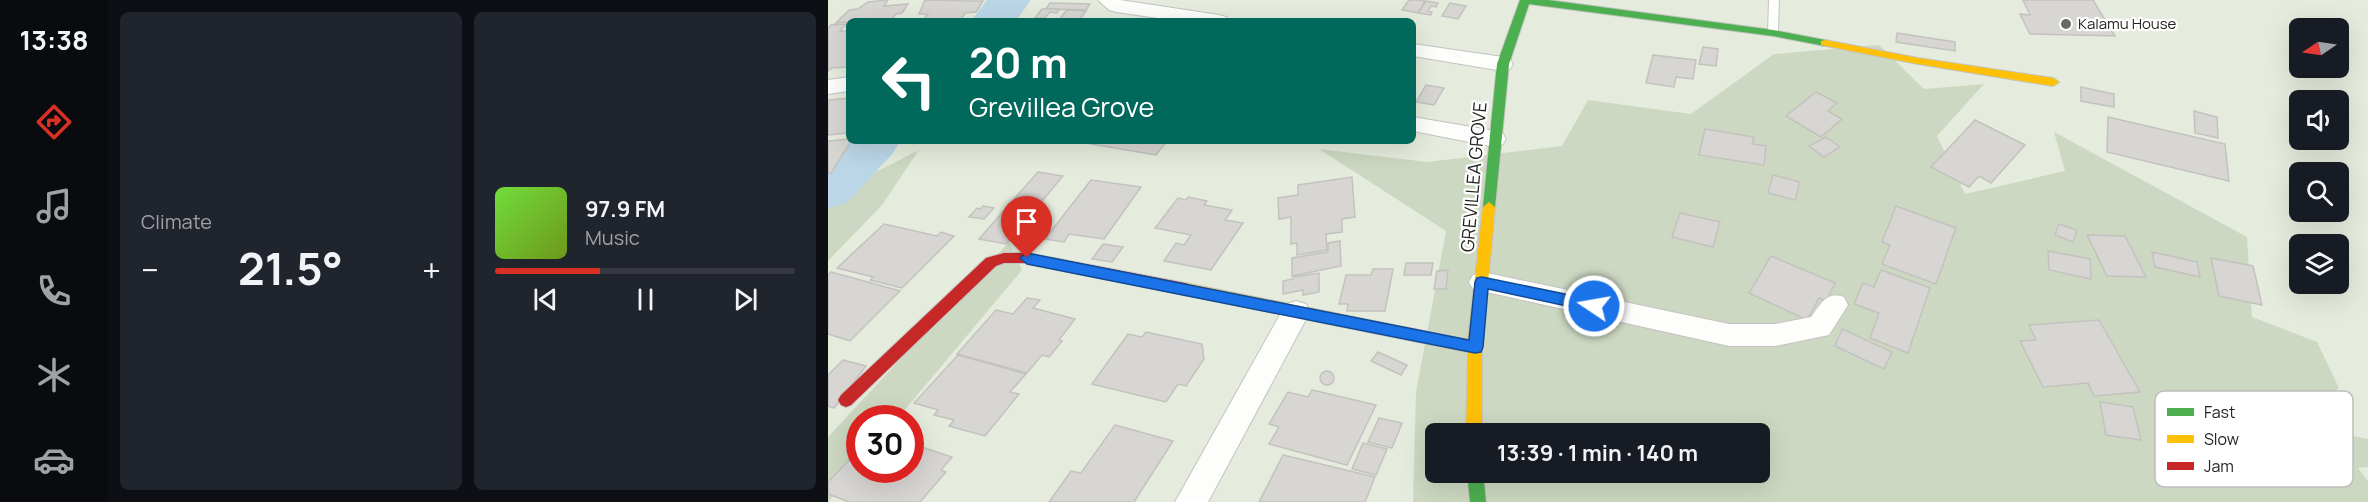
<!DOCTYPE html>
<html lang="en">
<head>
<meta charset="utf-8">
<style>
  body { margin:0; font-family:Manrope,sans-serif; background:#20242c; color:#f1f3f6; height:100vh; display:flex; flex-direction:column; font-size:22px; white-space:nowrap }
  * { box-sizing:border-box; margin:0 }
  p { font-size:20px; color:#9ea1a6 }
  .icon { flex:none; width:33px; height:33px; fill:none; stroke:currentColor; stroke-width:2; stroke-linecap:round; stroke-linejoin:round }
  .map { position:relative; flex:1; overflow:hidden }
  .sheet { display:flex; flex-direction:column; gap:12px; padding:12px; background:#0d0f14; width:720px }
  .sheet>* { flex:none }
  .top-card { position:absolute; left:18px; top:18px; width:570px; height:126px; border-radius:9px; box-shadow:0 6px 24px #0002; background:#00695c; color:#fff; overflow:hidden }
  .needle { width:39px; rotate:257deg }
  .fabs { position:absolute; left:1461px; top:18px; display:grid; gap:12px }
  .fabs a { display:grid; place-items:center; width:60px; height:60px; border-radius:9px; background:#171b24; box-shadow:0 6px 24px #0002; font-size:30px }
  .speed { position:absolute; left:18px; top:405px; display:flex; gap:12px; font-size:30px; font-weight:700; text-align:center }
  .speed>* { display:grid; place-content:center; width:78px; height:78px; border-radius:50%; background:#171b24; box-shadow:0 6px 24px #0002; line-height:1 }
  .speed .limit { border:9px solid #d22; background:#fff; color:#111 }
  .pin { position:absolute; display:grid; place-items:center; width:51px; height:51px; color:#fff; margin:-62px -26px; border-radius:50% 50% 50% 0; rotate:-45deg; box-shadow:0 0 6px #0007 }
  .pin .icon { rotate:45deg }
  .me { position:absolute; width:66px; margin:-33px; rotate:282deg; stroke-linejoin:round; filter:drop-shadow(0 0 4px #0008) }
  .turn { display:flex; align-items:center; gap:21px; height:126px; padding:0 24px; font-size:27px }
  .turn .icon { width:78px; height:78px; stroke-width:2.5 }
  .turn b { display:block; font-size:42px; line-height:51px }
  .big { font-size:45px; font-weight:700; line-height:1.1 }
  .sheet .tile { flex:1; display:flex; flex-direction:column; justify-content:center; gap:9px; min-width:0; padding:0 21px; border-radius:9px; background:#20242c }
  .song { display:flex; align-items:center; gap:18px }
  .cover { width:72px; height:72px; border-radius:9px; background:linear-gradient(135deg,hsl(100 70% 55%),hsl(80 70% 35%)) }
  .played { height:6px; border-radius:3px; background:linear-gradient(90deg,#d93025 35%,#363941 35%) }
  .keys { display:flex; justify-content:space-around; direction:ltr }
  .heat { display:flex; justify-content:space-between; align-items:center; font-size:33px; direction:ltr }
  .sheet .tiles { flex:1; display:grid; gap:12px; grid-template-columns:repeat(2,1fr) }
  .trip { position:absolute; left:597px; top:423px; width:345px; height:60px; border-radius:9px; background:#171b24; box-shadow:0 6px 24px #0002; font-weight:700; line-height:60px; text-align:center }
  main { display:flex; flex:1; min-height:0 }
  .tabs { display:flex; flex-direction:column; width:108px; justify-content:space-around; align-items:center; background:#090b0e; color:#9ea1a6 }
  .tabs .icon { width:42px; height:42px }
  .tabs .current { color:#d93025 }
  .tabs b { font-size:27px; color:#f1f3f6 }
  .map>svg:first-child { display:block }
  .green { fill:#e5ecdd; fill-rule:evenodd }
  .forest { fill:#cdd8c2; fill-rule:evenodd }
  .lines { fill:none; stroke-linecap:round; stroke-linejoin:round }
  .river { fill:#bad6e7; fill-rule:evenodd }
  .building { fill:#d7d6d3; stroke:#c3c2bf; stroke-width:1.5 }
  .lane-casing { stroke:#c4c3c1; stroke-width:2 }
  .street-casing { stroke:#c4c3c1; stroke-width:2 }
  .fast-casing { stroke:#c4c3c1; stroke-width:2 }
  .slow-casing { stroke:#c4c3c1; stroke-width:2 }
  .jam-casing { stroke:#c4c3c1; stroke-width:2 }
  .lane { fill:#fdfdfc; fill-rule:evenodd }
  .street { fill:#fdfdfc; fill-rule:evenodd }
  .fast { fill:#4caf50; fill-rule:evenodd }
  .slow { fill:#ffc107; fill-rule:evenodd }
  .jam { fill:#c62828; fill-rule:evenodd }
  .route { fill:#1a73e8; stroke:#114b97; stroke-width:1.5 }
  .poi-dot { fill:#6c6a68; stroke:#fff; stroke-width:2 }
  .labels { text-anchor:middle; stroke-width:4.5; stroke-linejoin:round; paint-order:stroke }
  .far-poi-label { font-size:15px; fill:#242321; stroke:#fff; text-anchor:start }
  .street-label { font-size:18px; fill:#242321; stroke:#fff }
  .key { fill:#fff; stroke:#bdbdbc; stroke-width:1.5 }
  .key-label { font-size:16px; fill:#242321 }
</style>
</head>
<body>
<main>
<nav class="tabs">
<b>13:38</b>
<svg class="icon current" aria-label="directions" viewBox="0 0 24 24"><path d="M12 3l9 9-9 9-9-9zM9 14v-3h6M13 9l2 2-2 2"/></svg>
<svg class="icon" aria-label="music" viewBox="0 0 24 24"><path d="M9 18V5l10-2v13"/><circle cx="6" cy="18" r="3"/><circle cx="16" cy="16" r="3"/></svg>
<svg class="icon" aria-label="phone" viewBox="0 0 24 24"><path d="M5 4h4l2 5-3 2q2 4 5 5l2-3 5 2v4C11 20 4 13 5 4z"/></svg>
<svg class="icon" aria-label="climate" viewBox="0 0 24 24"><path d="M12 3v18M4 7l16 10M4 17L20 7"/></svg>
<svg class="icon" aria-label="car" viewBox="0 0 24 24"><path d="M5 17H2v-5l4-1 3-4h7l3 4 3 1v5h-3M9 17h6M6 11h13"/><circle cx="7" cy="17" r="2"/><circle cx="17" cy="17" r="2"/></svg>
</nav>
<section class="sheet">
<div class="tiles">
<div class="tile"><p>Climate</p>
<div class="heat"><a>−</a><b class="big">21.5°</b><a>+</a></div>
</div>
<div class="tile">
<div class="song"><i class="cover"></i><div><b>97.9 FM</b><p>Music</p></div></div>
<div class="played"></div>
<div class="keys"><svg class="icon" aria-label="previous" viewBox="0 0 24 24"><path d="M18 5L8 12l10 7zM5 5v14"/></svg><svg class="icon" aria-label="pause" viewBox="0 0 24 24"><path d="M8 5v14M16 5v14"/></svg><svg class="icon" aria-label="next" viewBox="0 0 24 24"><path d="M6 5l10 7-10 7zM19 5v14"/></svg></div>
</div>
</div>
</section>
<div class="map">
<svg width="1540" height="502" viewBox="0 0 1540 502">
  <rect width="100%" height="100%" fill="#f1efec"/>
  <path class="green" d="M0,0h1540v502h-1540zM21,21h564v120h-564zM1472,28h38v40h-38zM1472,100h38v40h-38zM1472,172h38v40h-38zM1472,244h38v40h-38zM32,418h50v52h-50zM608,434h324v38h-324z"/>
  <g class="forest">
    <path d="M1051,45l45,44 60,-5 -47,52 28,58 100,-23 -11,-39 193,105 5,80 65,25 22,46 -29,20 18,23 40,8v28l-10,1 10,13v21h-955l3,-110 30,-161 -127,-82 108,13 135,-16 26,-46 103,14 83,-60zM608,434h324v38h-324z"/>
    <polygon points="91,150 54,205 0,261 0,196"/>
    <polygon points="181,242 194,270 70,418 32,418 31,464 0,502 0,437"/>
  </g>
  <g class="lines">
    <g class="river">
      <polygon points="159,0 203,0 188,21 143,21"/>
      <polygon points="21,137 21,141 72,141 65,153 19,203 0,208 0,157"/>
    </g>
  </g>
  <g class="building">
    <polygon points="60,0 56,6 80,4 74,13 68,14 64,19 21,21 21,25 18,25 20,22 8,23 21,10 30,9 40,2"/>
    <polygon points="97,0 142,1 155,1 148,12 137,13 133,20 107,21 108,19 95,20 100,14 91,14"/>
    <polygon points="581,0 591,0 597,1 590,13 574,10"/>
    <polygon points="1195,0 1265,0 1287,36 1202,34 1192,14 1202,15"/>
    <polygon points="598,1 610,3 608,7 603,6 600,11 604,12 603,15 590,13"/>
    <polygon points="222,3 262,4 258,10 218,9"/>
    <polygon points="622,3 638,6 630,19 614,16"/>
    <polygon points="214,9 231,9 229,13 222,12 217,18 207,18"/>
    <polygon points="239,10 258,11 251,21 230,21"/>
    <polygon points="18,24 12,31 21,31 21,67 4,68 0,71 0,28 3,25"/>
    <polygon points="1069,33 1127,42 1127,51 1068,42"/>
    <polygon points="875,47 890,49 888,66 871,64"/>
    <polygon points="825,55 868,60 865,79 848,77 846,87 818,83"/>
    <polygon points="598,85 616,88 606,105 588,102"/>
    <polygon points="1253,87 1286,94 1286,107 1253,101"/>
    <polygon points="988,92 1009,103 1000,111 1014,119 993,137 958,116"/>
    <polygon points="21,98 21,130 19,133 0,135 0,100"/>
    <polygon points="1366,111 1389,117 1390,138 1367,133"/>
    <polygon points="1280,117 1397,144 1401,181 1279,152"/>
    <polygon points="1147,120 1197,145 1163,183 1151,176 1141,187 1103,167"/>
    <polygon points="877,129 926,137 924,144 938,146 936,165 871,155"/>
    <polygon points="998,137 1012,147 996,157 981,146"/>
    <polygon points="21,139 23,141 3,173 0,173 0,141"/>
    <polygon points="266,141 339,141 328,155 263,144"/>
    <polygon points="210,172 235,176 178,244 151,239"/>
    <polygon points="945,175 972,182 967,200 940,193"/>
    <polygon points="524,177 527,217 514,219 514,232 498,234 499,250 469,255 469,243 463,244 463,217 451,219 450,198 470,195 470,185"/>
    <polygon points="263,180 313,187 276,239 241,234 236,242 217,239"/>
    <polygon points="360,197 379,201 376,205 404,210 397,220 415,223 383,270 336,261 348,243 356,245 363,235 327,228 350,198 358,200"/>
    <polygon points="155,206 166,208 156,219 141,217 149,208 152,209"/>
    <polygon points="1068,206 1128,228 1108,284 1054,264 1062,245 1054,242"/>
    <polygon points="852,213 892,222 885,247 844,237"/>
    <polygon points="56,224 109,236 113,232 126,236 74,288 42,280 45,277 9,268"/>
    <polygon points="1231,224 1249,230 1245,242 1227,235"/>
    <polygon points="1259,235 1297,236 1318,277 1279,276"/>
    <polygon points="512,241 513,266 464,276 464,258 500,252 500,243"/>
    <polygon points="275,244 295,247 284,262 264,259"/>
    <polygon points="1220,251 1262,259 1263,279 1221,270"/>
    <polygon points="1324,252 1369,262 1372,277 1327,267"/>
    <polygon points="943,256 1007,283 998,301 991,298 979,320 921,293"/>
    <polygon points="1383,258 1425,266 1434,305 1391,296"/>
    <polygon points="578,263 605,263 603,275 576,275"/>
    <polygon points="545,269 565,269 557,311 519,311 520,304 511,304 518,275 543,275"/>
    <polygon points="620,270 618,289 606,289 609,271"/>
    <polygon points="1053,270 1102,288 1080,353 1042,338 1051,313 1026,304 1035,283 1046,287"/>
    <polygon points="3,272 72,291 22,341 0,334 0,275"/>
    <polygon points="491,273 491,292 475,295 475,290 455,294 455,281 465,279 465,277"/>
    <polygon points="199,298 212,300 205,308 247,319 231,340 234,341 221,357 214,355 199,373 129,354 168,310 185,314"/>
    <polygon points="1271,320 1312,392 1266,396 1260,383 1215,387 1192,341 1208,340 1201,325"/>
    <polygon points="1014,329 1064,352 1056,369 1007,346"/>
    <polygon points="318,332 374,344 376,359 358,386 350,384 338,402 264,384 300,334 314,337"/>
    <polygon points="550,352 579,365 573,375 543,361"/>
    <polygon points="130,355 198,374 182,392 191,394 157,436 121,426 126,420 106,415 110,410 86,403"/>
    <polygon points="15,360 38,366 6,408 0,406 0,375"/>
    <circle cx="499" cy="378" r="7"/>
    <polygon points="484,390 548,405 519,465 441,444 451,427 441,424 460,392 480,397"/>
    <polygon points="1272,402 1305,407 1313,440 1278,435"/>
    <polygon points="551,418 574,423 564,448 540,442"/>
    <polygon points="287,425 345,441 306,502 221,502 243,471 253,473"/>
    <polygon points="82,443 124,457 113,470 118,472 92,502 21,502 0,494 0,482 32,449 32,470 82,470"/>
    <polygon points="535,443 559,449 548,475 524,469"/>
    <polygon points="455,455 547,477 537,502 431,502"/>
  </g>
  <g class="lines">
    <g class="lane-casing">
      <polygon id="lane" points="941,0 951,0 950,33 945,36 940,33"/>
    </g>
    <g class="street-casing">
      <g id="street">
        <polygon points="270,0 292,0 391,15 398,17 401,21 351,21 288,12 281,10"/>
        <polygon points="585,44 675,57 682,59 685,64 682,69 675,71 585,56"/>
        <polygon points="21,77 21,91 0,94 0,80"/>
        <polygon points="585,117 667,131 675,134 678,139 675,144 667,147 585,131"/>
        <path d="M654,272l247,52h46l36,-7c10,-13 15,-26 33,-20l4,8 -19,30 -54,11h-46l-256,-57 -4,-7 4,-7z"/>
        <polygon points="468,301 478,304 482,312 380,502 347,502 458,304"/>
      </g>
    </g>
    <g class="fast-casing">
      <g id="fast">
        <polygon points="692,0 720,0 945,30 997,40 1002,43 997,46 945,36 701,4 681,64 667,207 661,212 655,207 669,64"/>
        <polygon points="639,472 655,472 658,502 642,502"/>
      </g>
    </g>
    <g class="slow-casing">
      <g id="slow">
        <polygon points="997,40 1090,58 1225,78 1231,82 1225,86 1090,64 993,45 993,41"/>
        <polygon points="661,202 667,207 654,347 654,434 638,434 640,352 357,295 352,293 350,289 352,285 357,283 640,340 655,207"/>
      </g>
    </g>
    <g class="jam-casing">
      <polygon id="jam" points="176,253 199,253 357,283 362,285 364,289 362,293 357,295 199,263 176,263 168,266 23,405 18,407 13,405 10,400 13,395 158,258"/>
    </g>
    <use href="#lane" class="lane"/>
    <use href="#street" class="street"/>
    <use href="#fast" class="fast"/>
    <use href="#slow" class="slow"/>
    <use href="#jam" class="jam"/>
  </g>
  <polygon class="route" points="199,253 641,340 647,282 649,278 654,277 766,300 772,302 774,306 772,310 766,312 660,289 655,347 653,352 647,353 199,264 192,258"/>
  <circle class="poi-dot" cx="1238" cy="24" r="6"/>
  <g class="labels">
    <g class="far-poi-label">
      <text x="1250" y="29">Kalamu House</text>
    </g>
    <g class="street-label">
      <text transform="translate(646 177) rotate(-85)" y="6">GREVILLEA GROVE</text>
    </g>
  </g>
  <rect x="1327" y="391" width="198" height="96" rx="9" class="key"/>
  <rect x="1339" y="408" width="27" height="8" fill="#4caf50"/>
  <rect x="1339" y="435" width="27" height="8" fill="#ffc107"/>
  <rect x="1339" y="462" width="27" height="8" fill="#c62828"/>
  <g class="key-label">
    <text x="1376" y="418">Fast</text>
    <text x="1376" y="445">Slow</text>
    <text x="1376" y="472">Jam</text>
  </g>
</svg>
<div class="fabs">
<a><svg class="needle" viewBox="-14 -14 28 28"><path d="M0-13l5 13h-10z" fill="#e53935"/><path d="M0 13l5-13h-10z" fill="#9ea1a6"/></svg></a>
<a><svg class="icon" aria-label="sound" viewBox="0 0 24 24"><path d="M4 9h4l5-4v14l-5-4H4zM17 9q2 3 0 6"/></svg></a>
<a><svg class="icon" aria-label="search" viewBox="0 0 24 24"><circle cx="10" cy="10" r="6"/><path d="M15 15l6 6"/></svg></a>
<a><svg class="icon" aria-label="layers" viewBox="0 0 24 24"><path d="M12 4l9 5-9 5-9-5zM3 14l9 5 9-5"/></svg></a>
</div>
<div class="speed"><div class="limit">30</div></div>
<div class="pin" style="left:199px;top:258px;background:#d93025"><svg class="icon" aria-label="arrive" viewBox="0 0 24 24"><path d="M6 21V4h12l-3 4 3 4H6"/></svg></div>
<svg class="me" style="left:766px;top:306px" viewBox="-20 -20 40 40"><circle r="17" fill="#1a73e8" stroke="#fff" stroke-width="3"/><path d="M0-11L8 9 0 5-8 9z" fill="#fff"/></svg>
<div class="trip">13:39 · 1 min · 140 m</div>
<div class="top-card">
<div class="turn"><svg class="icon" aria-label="left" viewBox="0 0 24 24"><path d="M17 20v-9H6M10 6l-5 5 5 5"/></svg><div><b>20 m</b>Grevillea Grove</div></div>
</div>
</div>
</main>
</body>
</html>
